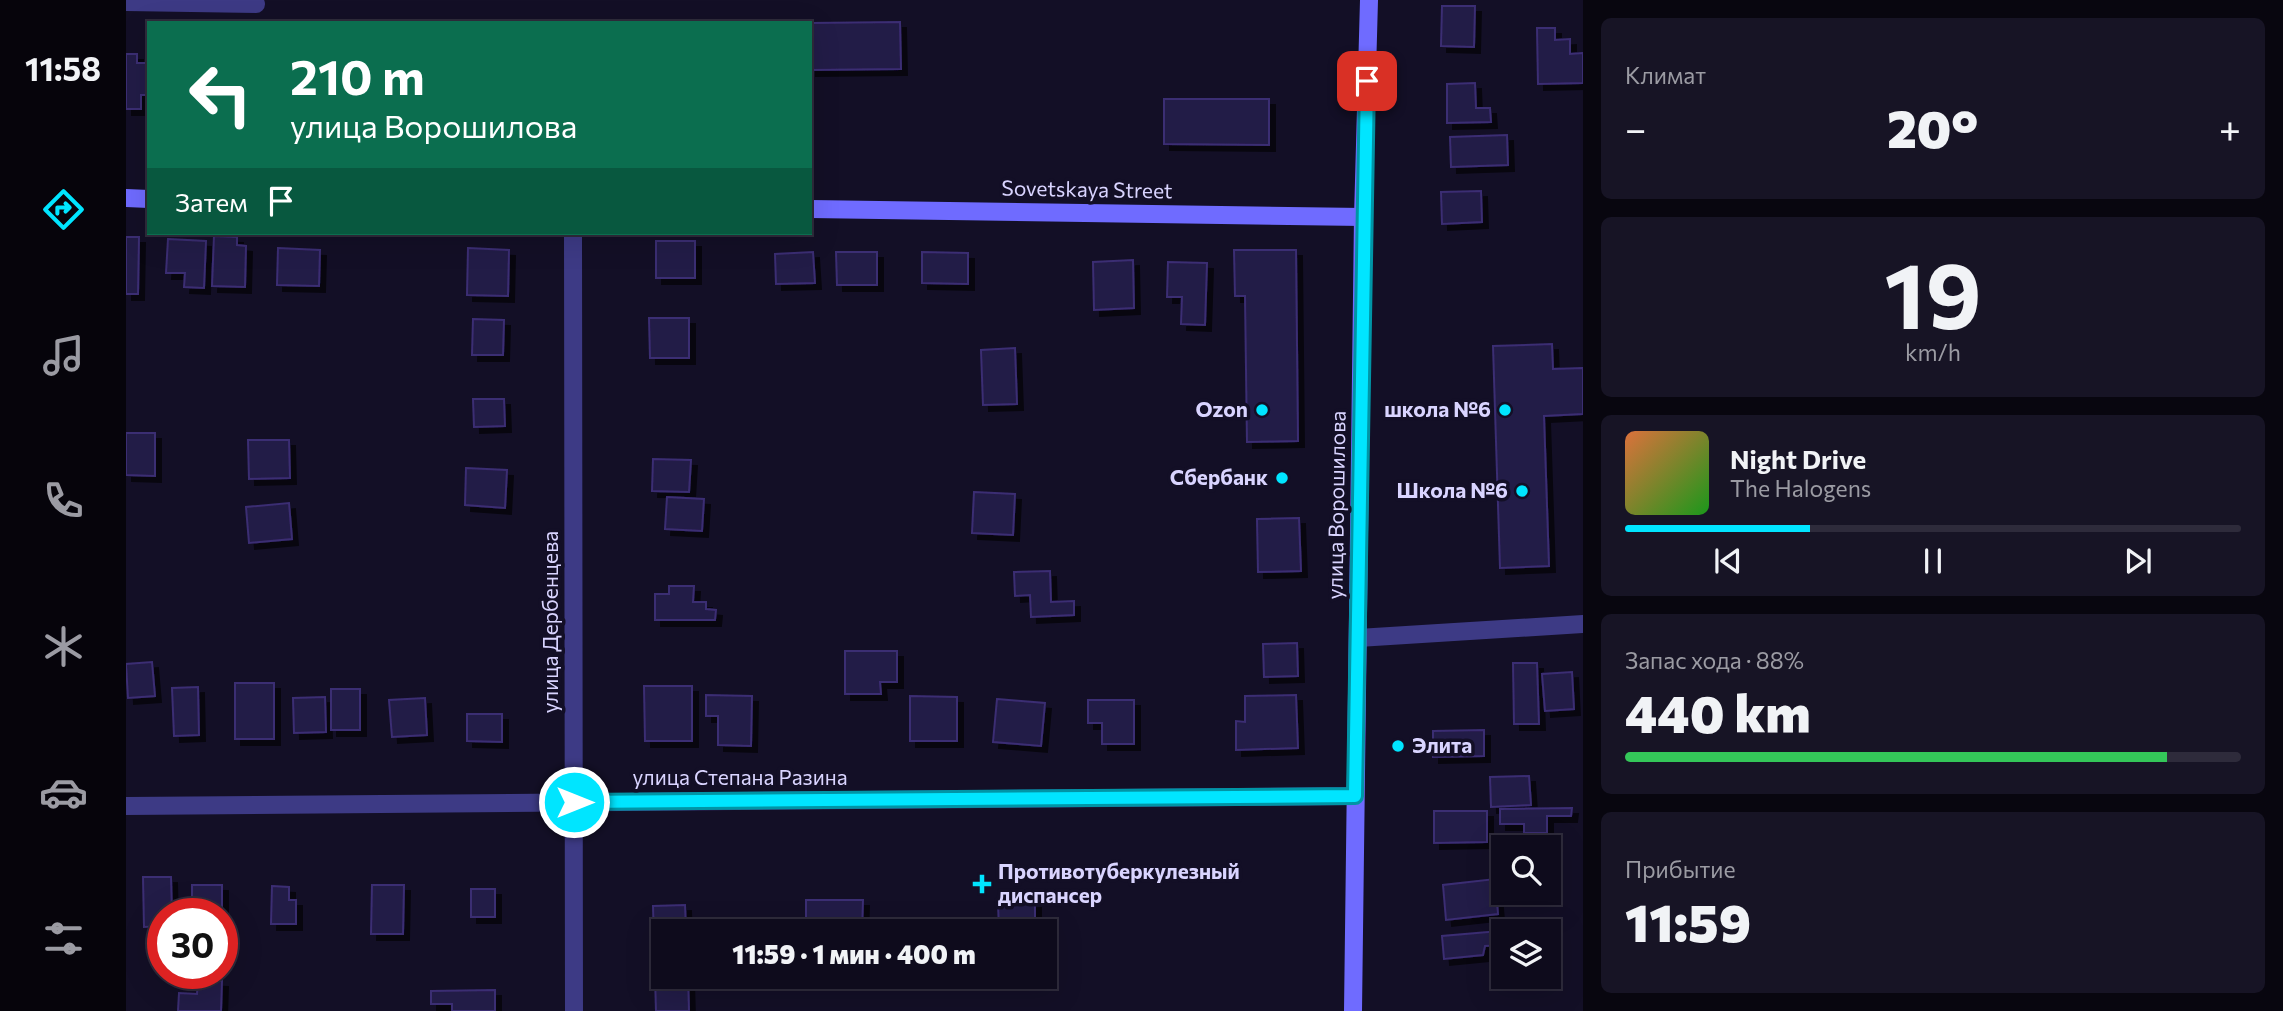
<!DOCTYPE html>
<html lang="ru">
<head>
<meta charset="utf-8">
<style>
  body { margin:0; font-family:Commissioner,sans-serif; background:#171425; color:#f1f3f6; height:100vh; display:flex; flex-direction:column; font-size:26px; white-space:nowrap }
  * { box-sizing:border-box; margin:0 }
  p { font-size:23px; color:#9b9ba3 }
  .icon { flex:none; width:38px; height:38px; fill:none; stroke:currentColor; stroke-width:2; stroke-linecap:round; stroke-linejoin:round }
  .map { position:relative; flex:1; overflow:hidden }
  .side { display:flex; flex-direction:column; gap:18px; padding:18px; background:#08060f; width:700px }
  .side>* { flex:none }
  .banner { position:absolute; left:21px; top:21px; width:665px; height:214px; border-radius:0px; box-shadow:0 7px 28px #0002,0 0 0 2px #2e2b3b; background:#0b6e4f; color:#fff; overflow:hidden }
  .controls { position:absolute; left:1365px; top:835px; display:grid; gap:14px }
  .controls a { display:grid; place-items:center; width:70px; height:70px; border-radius:0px; background:#0e0b1c; box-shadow:0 7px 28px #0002,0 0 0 2px #2e2b3b; font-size:35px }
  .speed { position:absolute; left:21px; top:898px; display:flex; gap:14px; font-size:35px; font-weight:700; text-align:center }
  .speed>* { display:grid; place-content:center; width:91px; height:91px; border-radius:50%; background:#0e0b1c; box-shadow:0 7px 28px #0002,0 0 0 2px #2e2b3b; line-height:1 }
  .speed .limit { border:10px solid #d22; background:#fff; color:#111 }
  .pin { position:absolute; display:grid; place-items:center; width:60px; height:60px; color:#fff; margin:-30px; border-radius:14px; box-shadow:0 4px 10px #0006 }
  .me { position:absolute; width:77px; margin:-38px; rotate:90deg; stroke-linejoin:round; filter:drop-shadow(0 0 5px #0008) }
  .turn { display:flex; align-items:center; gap:24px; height:147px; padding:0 28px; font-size:32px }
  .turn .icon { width:91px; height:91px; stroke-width:2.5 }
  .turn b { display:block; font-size:49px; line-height:60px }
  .then { display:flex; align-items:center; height:66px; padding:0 28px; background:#0003; gap:14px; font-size:26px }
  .big { font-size:52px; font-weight:800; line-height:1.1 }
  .side .widget { flex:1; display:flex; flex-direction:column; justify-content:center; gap:10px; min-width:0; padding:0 24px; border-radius:10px; background:#171425 }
  .side .dial { align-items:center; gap:0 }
  .dial b { font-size:91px; line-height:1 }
  .song { display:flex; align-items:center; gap:21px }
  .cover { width:84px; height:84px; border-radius:10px; background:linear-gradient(135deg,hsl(20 70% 55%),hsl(120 70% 35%)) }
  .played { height:7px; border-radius:4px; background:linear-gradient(90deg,#00e5ff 30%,#2e2b3b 30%) }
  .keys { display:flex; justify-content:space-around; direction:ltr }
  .heat { display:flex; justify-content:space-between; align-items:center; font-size:38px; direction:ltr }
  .charge { height:10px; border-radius:5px; background:linear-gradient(90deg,#34c759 88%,#2e2b3b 0) }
  .trip { position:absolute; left:525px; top:919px; width:406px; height:70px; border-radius:0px; background:#0e0b1c; box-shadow:0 7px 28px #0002,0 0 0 2px #2e2b3b; font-weight:800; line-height:70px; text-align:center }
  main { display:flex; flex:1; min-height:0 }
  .menu { display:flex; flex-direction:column; width:126px; justify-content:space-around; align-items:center; background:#06040b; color:#9b9ba3 }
  .menu .icon { width:49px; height:49px }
  .menu .on { color:#00e5ff }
  .menu b { font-size:32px; color:#f1f3f6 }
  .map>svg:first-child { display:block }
  .building { fill:#241b47; stroke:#3b2d73; stroke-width:2; filter:url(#shadow) }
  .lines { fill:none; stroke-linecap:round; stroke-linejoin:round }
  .street { stroke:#3d3a85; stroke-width:18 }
  .secondary { stroke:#6f6bff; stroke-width:18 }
  .route-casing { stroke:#0095a6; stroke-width:18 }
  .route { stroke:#00e5ff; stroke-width:12 }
  .poi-dot { fill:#00e5ff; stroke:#130f26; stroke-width:2.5 }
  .labels { text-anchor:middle; stroke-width:7; stroke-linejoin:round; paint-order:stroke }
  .street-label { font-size:21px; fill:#d9d4ff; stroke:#130f26 }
  .poi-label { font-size:21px; font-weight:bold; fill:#d9d4ff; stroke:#130f26; text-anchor:end }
</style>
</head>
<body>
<main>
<nav class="menu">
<b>11:58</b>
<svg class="icon on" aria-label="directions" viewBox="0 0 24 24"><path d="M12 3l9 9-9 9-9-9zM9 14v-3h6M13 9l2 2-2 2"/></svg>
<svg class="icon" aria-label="music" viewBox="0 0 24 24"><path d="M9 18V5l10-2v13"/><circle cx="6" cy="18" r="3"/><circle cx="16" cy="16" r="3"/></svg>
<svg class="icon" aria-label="phone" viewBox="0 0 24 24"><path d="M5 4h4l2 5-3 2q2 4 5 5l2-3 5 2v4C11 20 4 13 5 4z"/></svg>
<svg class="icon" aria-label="climate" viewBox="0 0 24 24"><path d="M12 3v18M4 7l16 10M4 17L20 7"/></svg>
<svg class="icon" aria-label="car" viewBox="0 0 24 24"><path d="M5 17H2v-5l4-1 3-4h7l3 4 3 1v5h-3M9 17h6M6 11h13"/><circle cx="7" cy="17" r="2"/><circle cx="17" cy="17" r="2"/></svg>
<svg class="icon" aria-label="filters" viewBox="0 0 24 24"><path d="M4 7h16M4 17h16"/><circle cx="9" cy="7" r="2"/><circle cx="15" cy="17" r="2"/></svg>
</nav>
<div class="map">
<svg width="1457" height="1011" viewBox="0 0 1457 1011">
  <defs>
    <filter id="shadow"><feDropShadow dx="6" dy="6" stdDeviation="0" flood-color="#0009"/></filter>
  </defs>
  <rect width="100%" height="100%" fill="#130f26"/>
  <g class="building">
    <polygon points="1316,6 1349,6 1348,47 1315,46"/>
    <polygon points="774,22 775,69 684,70 684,23"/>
    <polygon points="1411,28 1429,28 1429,40 1444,39 1444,54 1457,53 1457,83 1412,84"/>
    <polygon points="0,54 11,54 11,63 23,63 23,95 15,95 15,109 0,109"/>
    <polygon points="1349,83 1350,108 1364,108 1365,122 1321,123 1321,84"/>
    <polygon points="1038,99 1143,99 1143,145 1038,144"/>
    <polygon points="1381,135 1382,165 1325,167 1324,137"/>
    <polygon points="1355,191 1356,222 1316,224 1315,192"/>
    <polygon points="88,236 111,237 111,245 120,246 119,287 86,286"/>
    <polygon points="0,237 13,237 12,294 0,294"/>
    <polygon points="42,239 80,241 78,288 58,287 59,273 40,273"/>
    <rect x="530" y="241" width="39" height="37"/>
    <polygon points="152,248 194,250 193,286 151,285"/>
    <polygon points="342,248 383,250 382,296 341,295"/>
    <polygon points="1108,250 1170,250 1172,441 1121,442 1119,296 1109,296"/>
    <polygon points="687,252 689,283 650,284 649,254"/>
    <polygon points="710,252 751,252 751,285 711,285"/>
    <polygon points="796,252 842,253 842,284 796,283"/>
    <polygon points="1007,260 1008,308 968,310 967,262"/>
    <polygon points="1042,262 1081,263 1079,325 1055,324 1056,297 1041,297"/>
    <polygon points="523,318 563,318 563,358 524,358"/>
    <polygon points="347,319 378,320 377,355 346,355"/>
    <polygon points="1426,344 1427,369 1457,368 1457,414 1418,416 1423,566 1374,568 1367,346"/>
    <polygon points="889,348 891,404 857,405 855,350"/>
    <polygon points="347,399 378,399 379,426 348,427"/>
    <polygon points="0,433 29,433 29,476 0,475"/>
    <polygon points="122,440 163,440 164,478 123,479"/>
    <polygon points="527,459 565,460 563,492 526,491"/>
    <polygon points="340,468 381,470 379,508 339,505"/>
    <polygon points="848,492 889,494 887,535 846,533"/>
    <polygon points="541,497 578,499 576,531 539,529"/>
    <polygon points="163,503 166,539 123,543 120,507"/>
    <polygon points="1173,518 1175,571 1132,572 1131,519"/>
    <polygon points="924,571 925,602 948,601 948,615 905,617 904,595 889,596 888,572"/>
    <polygon points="543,586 568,586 567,602 580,602 580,609 590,610 589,620 529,620 529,594 543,594"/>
    <polygon points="1171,643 1172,676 1138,677 1137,644"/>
    <polygon points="719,651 771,651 771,682 754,682 755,694 719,694"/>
    <polygon points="26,662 29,696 2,698 0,664"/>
    <polygon points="1387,663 1411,663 1413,724 1388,724"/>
    <polygon points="1446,672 1448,709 1419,711 1416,674"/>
    <rect x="109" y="683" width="39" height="56"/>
    <polygon points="518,686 566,686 566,741 519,741"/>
    <polygon points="72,687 73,735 48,736 46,688"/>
    <rect x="205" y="689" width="29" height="41"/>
    <polygon points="580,695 626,696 625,746 592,745 592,716 580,716"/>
    <polygon points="1170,695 1172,748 1110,750 1110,721 1119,722 1119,696"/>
    <polygon points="784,696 831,697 831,741 784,741"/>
    <polygon points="199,697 200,732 168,733 167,698"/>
    <polygon points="299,698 301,735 266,737 263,700"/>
    <polygon points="871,699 919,703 915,746 867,742"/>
    <polygon points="962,700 1008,700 1008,744 976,744 976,723 962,723"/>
    <polygon points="341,714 376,714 376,742 341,741"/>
    <polygon points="1358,730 1358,756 1307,757 1307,731"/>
    <polygon points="1403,776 1405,805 1365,807 1364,777"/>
    <polygon points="1446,808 1445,816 1421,816 1421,833 1398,833 1398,824 1374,824 1374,809"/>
    <polygon points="1308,811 1361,811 1361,842 1308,843"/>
    <polygon points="17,877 45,877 46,914 37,914 37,926 18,927"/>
    <polygon points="1369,879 1372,914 1320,920 1317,885"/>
    <rect x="66" y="885" width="30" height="29"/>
    <polygon points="246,885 278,885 277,934 245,934"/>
    <polygon points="146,886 163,887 163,900 170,900 170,924 145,924"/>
    <rect x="345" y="889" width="24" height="28"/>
    <polygon points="680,900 737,900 736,931 680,931"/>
    <polygon points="909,902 909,931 873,931 872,903"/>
    <polygon points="559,905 560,931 537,931 537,976 562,976 563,1011 530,1011 527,906"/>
    <polygon points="1397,929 1397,931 1377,931 1377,945 1359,946 1357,955 1318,959 1316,936"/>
    <polygon points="72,980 96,981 95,1011 52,1011 53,993 71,994"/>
    <polygon points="369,990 369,1011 326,1011 326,1004 305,1004 305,991"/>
  </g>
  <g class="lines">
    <g class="street">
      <polyline points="0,2 130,4"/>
      <polyline points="447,233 448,1011"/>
      <polyline points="1232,638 1457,624"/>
      <polyline points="0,806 1229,796"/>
    </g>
    <g class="secondary">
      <polyline points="0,198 23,199"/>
      <polyline points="684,209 1237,217"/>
      <polyline points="1227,1011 1237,217 1243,0"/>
    </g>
  </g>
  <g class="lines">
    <g class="route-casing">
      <polyline id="route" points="448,802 1229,796 1241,81"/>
    </g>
    <use href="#route" class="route"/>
  </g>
  <g class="poi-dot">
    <circle cx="1136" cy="410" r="7"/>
    <circle cx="1379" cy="410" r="7"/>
    <circle cx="1156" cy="478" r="7"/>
    <circle cx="1396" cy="491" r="7"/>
    <circle cx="1272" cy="746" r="7"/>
    <path d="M852.5 873.5h7v7h7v7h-7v7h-7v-7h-7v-7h7z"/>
  </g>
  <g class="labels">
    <g class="street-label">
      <text transform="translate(961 190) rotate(1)" y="7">Sovetskaya Street</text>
      <text transform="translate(1211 505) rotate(-89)" y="7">улица Ворошилова</text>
      <text transform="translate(425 622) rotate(-90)" y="7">улица Дербенцева</text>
      <text x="614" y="785">улица Степана Разина</text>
    </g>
    <g class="poi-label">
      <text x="1122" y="417">Ozon</text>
      <text x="1365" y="417">школа №6</text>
      <text x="1142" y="485">Сбербанк</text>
      <text x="1382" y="498">Школа №6</text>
      <text x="1286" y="753" text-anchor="start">Элита</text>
      <text x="872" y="879" text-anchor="start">Противотуберкулезный<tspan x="872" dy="24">диспансер</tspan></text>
    </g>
  </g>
</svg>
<div class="controls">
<a><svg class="icon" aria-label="search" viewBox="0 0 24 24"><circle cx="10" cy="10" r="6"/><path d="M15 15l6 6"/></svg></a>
<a><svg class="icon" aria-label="layers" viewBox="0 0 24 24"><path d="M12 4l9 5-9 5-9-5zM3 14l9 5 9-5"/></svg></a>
</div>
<div class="speed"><div class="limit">30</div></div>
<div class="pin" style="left:1241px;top:81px;background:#d93025"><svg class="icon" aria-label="arrive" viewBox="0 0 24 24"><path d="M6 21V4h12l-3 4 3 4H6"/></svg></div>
<svg class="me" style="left:448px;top:802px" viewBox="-20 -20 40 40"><circle r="17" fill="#00e5ff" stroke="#fff" stroke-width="3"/><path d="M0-11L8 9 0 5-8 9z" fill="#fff"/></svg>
<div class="trip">11:59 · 1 мин · 400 m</div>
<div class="banner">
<div class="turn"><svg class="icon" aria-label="left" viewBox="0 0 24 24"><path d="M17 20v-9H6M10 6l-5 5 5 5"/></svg><div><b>210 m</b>улица Ворошилова</div></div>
<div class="then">Затем<svg class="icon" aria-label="arrive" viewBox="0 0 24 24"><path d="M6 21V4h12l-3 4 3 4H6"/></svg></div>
</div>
</div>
<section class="side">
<div class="widget"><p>Климат</p>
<div class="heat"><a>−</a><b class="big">20°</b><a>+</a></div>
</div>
<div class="widget dial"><b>19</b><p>km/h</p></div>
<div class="widget">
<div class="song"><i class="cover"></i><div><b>Night Drive</b><p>The Halogens</p></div></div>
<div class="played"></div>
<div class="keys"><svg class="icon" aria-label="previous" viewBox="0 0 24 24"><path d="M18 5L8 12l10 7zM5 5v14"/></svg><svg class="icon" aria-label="pause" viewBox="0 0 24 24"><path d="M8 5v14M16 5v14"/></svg><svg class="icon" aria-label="next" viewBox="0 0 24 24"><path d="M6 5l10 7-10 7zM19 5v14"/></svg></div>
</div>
<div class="widget"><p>Запас хода · 88%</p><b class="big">440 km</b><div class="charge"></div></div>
<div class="widget"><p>Прибытие</p><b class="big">11:59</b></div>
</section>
</main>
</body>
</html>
